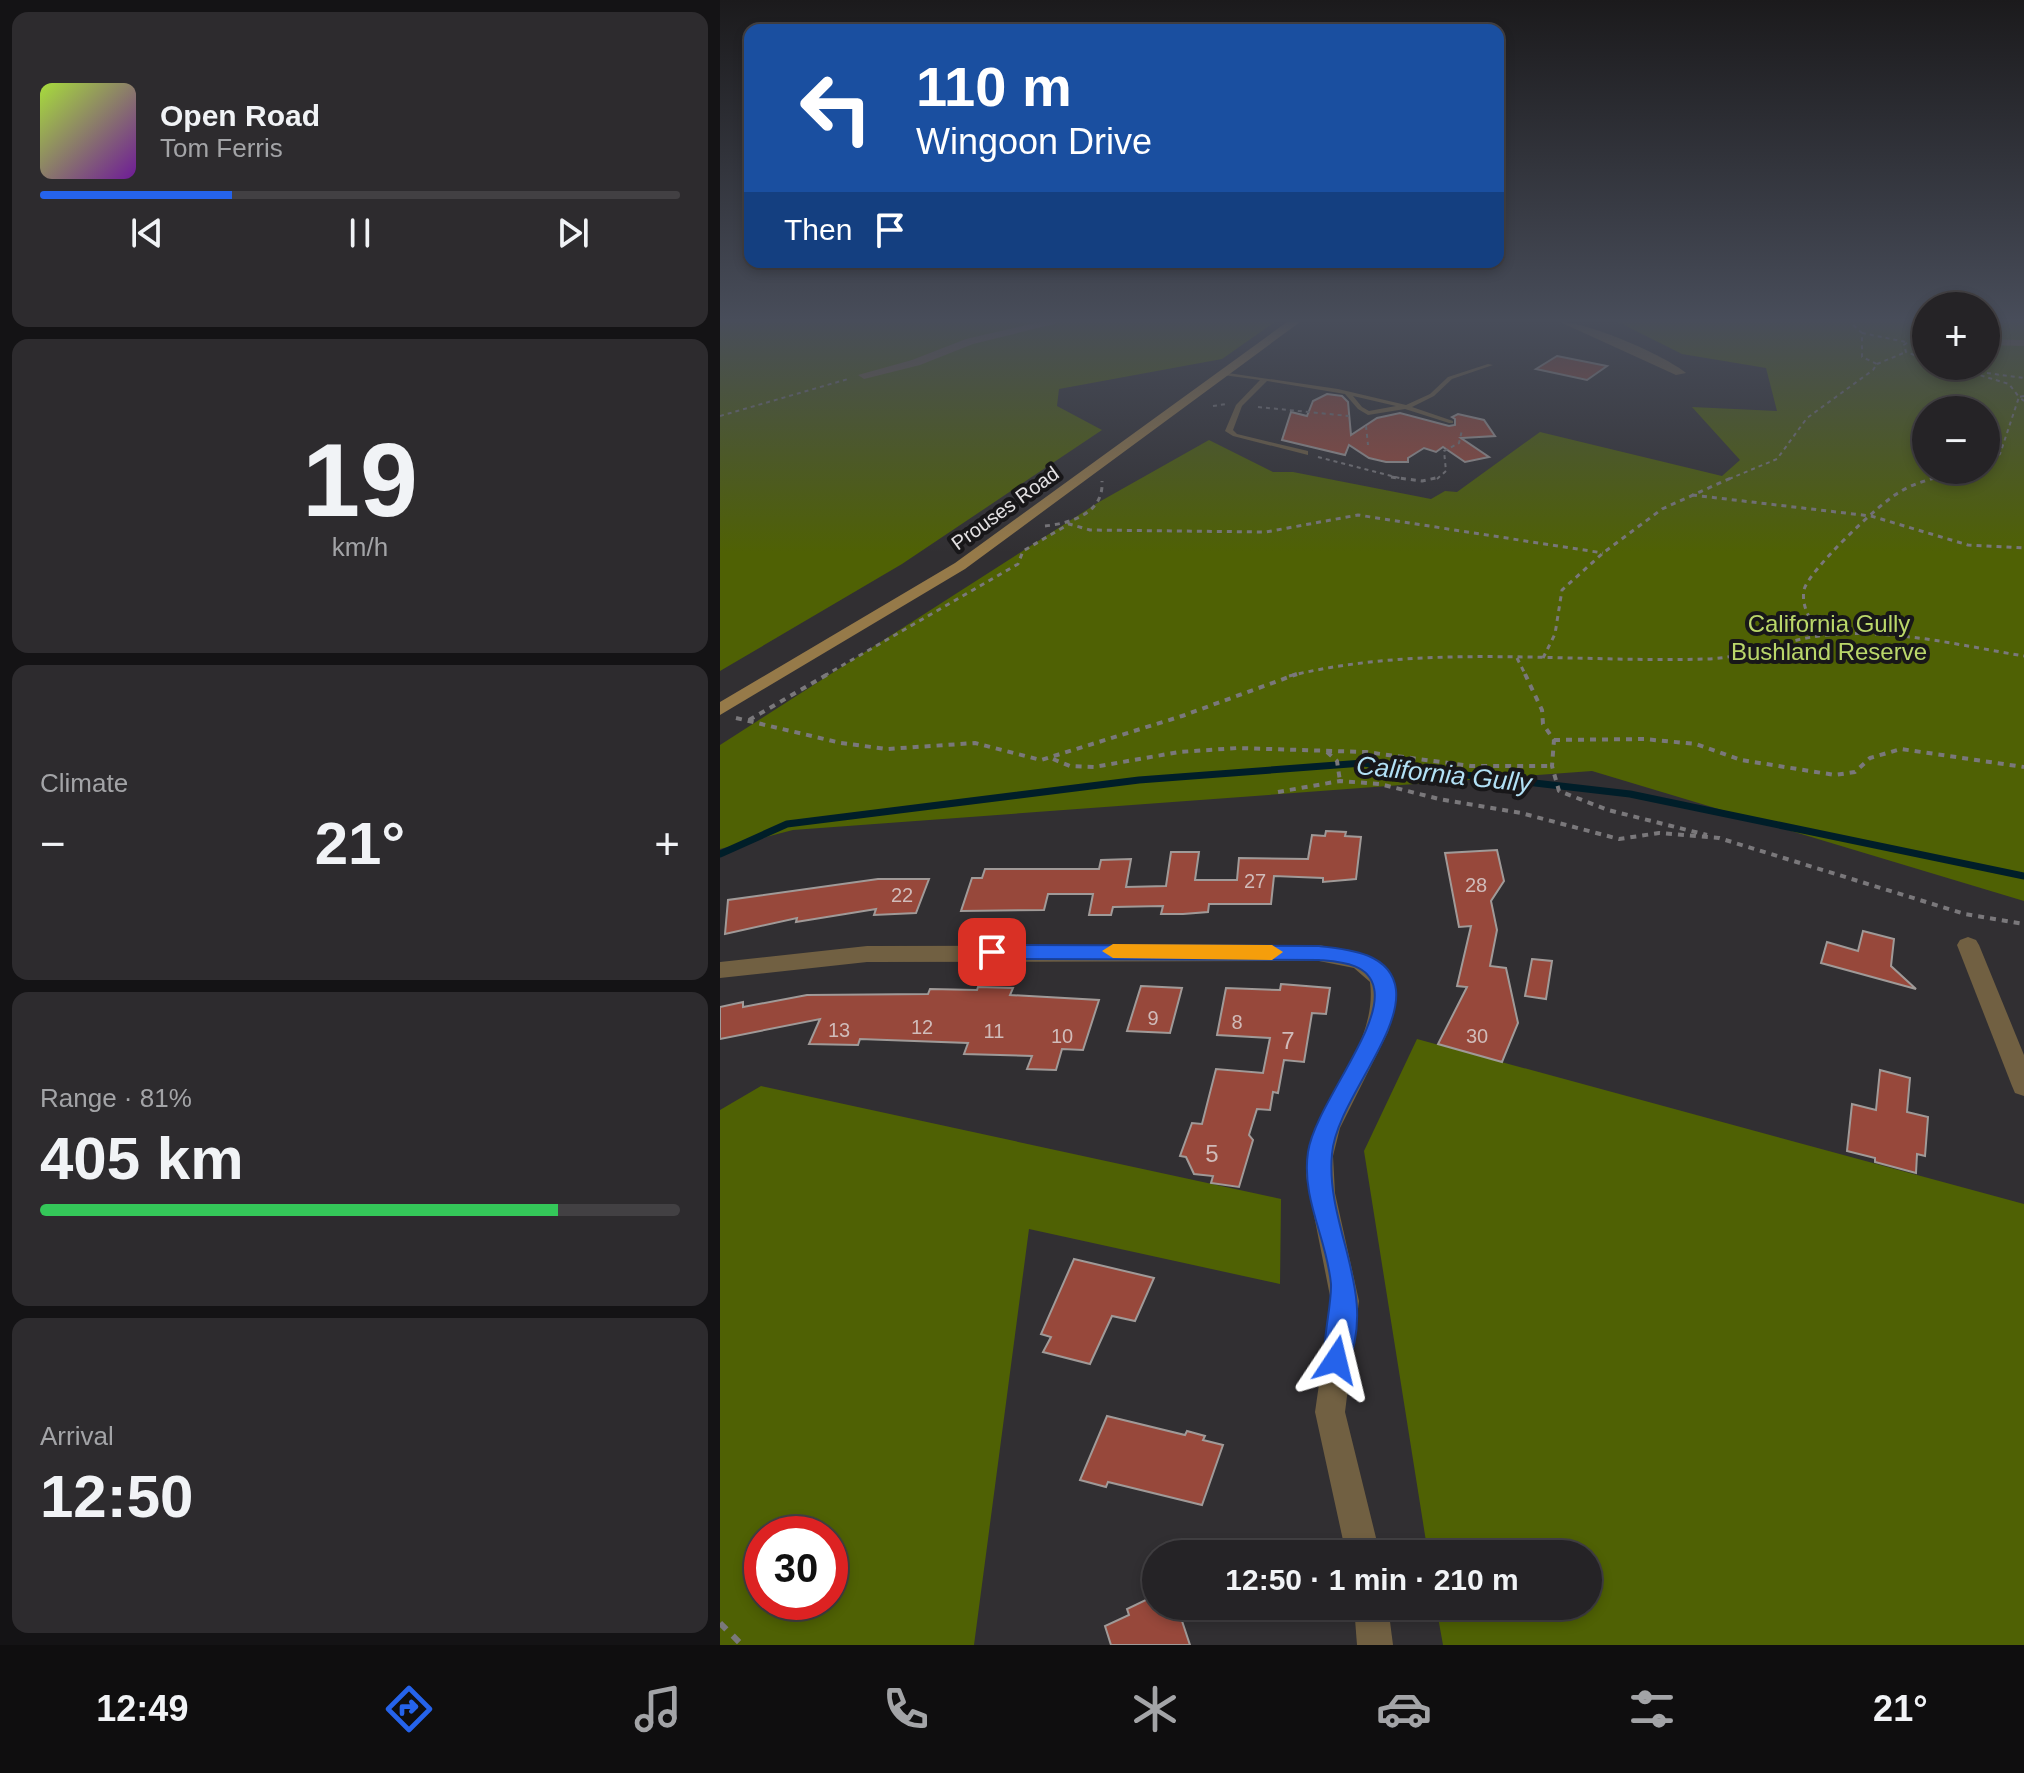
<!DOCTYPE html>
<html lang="en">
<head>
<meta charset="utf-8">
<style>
  body { margin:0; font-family:Helvetica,sans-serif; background:#2d2b2e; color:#f1f3f6; height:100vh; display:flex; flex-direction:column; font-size:30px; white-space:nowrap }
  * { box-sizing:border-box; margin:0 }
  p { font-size:26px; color:#a3a4a7 }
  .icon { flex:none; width:44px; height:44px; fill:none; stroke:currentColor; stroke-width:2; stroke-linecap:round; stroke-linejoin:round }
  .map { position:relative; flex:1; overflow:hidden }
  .details { display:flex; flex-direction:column; gap:12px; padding:12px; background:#141315; width:720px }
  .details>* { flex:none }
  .guide { position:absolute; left:24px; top:24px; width:760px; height:244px; border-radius:16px; box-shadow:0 4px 12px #0003,0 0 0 2px #424043; background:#1a4fa0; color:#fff; overflow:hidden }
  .tools { position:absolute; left:1192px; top:292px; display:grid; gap:16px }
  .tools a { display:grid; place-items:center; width:88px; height:88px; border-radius:50%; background:#252326; box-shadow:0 4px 12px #0003,0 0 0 2px #424043; font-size:40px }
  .speed { position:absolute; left:24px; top:1516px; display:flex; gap:16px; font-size:40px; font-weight:700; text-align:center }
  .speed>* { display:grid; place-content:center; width:104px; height:104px; border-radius:50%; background:#252326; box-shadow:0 4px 12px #0003,0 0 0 2px #424043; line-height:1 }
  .speed .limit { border:12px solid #d22; background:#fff; color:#111 }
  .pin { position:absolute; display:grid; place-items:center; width:68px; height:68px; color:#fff; margin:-34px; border-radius:16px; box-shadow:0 4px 12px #0006 }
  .me { position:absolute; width:88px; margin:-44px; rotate:10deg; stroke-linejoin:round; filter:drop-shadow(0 0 6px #0008) }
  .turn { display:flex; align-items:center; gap:28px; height:168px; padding:0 40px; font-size:36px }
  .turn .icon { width:104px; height:104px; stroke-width:2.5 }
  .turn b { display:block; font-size:56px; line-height:68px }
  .then { display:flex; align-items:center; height:76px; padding:0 40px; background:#0003; gap:16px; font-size:30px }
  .big { font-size:60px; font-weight:600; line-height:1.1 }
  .details .widget { flex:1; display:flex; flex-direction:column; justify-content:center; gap:12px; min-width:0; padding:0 28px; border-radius:16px; background:#2d2b2e }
  .details .dial { align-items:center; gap:0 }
  .dial b { font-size:104px; line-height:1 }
  .song { display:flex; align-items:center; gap:24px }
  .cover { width:96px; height:96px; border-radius:12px; background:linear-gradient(135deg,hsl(80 70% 55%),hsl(280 70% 35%)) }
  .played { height:8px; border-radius:4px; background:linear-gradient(90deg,#2563eb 30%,#424043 30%) }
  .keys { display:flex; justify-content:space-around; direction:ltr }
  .heat { display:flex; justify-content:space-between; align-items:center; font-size:44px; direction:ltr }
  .charge { height:12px; border-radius:6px; background:linear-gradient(90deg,#34c759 81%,#424043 0) }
  .trip { position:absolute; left:422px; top:1540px; width:460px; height:80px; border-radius:40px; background:#252326; box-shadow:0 4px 12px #0003,0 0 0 2px #424043; font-weight:600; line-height:80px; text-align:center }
  .dock { display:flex; height:128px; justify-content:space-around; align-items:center; background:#0f0e0f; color:#a3a4a7 }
  .dock .icon { width:56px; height:56px }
  .dock .active { color:#2563eb }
  .dock b { font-size:36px; color:#f1f3f6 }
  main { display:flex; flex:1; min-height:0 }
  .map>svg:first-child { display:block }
  .forest { fill:#4f6104; fill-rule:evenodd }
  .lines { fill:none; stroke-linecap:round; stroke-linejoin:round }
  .stream { stroke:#001e29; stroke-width:7 }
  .building { fill:#97483b; stroke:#a09a98; stroke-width:2 }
  .path-far3 { stroke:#7a787b; stroke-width:2; stroke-dasharray:4 4; stroke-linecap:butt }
  .path-far2 { stroke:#7a787b; stroke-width:3; stroke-dasharray:5 5; stroke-linecap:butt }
  .path-far1 { stroke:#7a787b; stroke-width:4; stroke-dasharray:6 6; stroke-linecap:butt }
  .path { stroke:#7a787b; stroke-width:6; stroke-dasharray:9 9; stroke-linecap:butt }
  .lane { fill:#716042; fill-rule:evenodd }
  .street { fill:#716042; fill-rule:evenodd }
  .secondary { fill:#967a49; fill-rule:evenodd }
  .route { fill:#2563eb; stroke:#184099; stroke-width:2 }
  .slow { fill:#f59e0b }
  .labels { text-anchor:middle; stroke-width:8; stroke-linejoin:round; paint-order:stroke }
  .far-street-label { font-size:20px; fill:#e3e1e3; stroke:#181719 }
  .number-label { font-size:20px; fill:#d0bbb9 }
  .park-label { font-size:24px; fill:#bad76a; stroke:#181719 }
  .near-number-label { font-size:24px; fill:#d0bbb9 }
  .water-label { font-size:26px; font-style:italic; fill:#b2e1f6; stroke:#181719 }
</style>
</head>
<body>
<main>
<section class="details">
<div class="widget">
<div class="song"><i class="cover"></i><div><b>Open Road</b><p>Tom Ferris</p></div></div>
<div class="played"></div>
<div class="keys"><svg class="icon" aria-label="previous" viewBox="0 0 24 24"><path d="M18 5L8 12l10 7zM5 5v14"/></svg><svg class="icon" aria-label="pause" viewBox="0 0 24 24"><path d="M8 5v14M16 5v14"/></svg><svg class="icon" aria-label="next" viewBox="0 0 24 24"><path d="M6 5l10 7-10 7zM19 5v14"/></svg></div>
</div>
<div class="widget dial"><b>19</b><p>km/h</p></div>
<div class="widget"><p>Climate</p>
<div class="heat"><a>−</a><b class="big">21°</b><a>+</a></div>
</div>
<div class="widget"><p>Range · 81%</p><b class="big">405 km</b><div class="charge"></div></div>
<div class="widget"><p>Arrival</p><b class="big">12:50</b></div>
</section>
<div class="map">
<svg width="1304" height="1645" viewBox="0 0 1304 1645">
  <rect width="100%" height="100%" fill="#312f32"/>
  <g class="forest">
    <polygon points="0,322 555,322 502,359 339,389 337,406 382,430 182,564 0,671"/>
    <path d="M898,322h308v44h60v-44h38v579l-432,-130 -799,59 -73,19v-104l379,-243 110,-62 64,32h20l138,27 14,-8 12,1 83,-60 182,44 18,-16 -48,-53 85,4 -11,-43 -84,-14zM1206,410h60v60h-60z"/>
    <polygon points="697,1039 1304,1204 1304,1645 723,1645 716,1606 868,1606 868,1554 708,1554 644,1151"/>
    <path d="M41,1086l520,113 -1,85 -251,-55 -55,416h-254v-535zM42,1534h68v68h-68z"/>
  </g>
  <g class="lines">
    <polyline class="stream" points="0,854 67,824 419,780 643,763 910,794 1304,876"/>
  </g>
  <g class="building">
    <polygon points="837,356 887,366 867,380 816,369"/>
    <polygon points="607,394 622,396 628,402 631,435 657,418 680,413 729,426 735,425 735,419 732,417 738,414 764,420 775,436 741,438 769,457 745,462 723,447 716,452 704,448 688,458 688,462 666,462 649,458 629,445 625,455 562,440 571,412 587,416 593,401"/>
    <polygon points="606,831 626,832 625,836 641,837 636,879 603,882 603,878 554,876 551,904 489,904 488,912 463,914 441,914 443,906 393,907 391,915 369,915 373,894 328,894 324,910 241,911 252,878 262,878 265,869 379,869 381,860 411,859 406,887 446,886 451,852 479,852 475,880 517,880 519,858 588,859 592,835 605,836"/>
    <polygon points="777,850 784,881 771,901 777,930 770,966 786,968 798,1023 782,1062 718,1044 747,987 737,986 751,926 739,927 725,853"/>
    <polygon points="158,879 209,879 196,913 154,915 156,909 76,922 77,918 5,934 8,900"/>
    <polygon points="1143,931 1174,939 1171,966 1196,989 1101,963 1107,942 1138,951"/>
    <polygon points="812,959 832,961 826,999 805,996"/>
    <polygon points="561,984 610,988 606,1014 592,1013 584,1062 564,1060 558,1093 553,1092 550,1110 537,1109 529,1135 533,1140 519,1187 491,1183 493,1176 474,1174 466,1157 460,1156 472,1123 482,1124 496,1069 543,1073 550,1038 497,1035 506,988 560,990"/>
    <polygon points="421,986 462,988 450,1033 407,1031"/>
    <polygon points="258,987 293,988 290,995 379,1000 363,1050 342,1049 336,1070 307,1069 312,1056 244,1054 248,1043 140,1039 138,1045 89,1044 100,1019 0,1039 0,1007 23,1002 23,1007 87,995 208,994 210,989 257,990"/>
    <polygon points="1160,1070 1190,1078 1187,1112 1208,1117 1205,1156 1197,1154 1196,1173 1155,1162 1155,1158 1127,1151 1132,1104 1156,1110"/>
    <polygon points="354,1259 434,1278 415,1321 392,1316 370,1364 323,1352 331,1337 321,1334"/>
    <polygon points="387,1416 465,1435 467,1431 485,1436 483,1440 503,1445 482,1505 388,1482 386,1487 360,1480"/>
    <polygon points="436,1595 436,1606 457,1606 470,1645 391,1645 385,1626 409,1615 407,1609"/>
  </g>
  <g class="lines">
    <g class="path-far3">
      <polyline points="1206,328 1184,345 1186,352 1206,359"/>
      <polyline points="1142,333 1186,342"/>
      <polyline points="1157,364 1186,352"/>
      <polyline points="1230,366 1289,384 1299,397 1280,454 1266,461"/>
      <polyline points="1259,372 1304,378"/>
      <polyline points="1304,396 1299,397 1304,401"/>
      <polyline points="493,406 506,404"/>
      <polyline points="538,407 629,416"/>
      <polyline points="0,416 128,379"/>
      <polyline points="646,426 648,445"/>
      <polyline points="598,457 683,479"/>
      <polyline points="717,479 726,471 724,451 739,443 742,430"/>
      <polyline points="1009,479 1057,459 1087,418 1153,370 1157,364 1142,357 1142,333 1130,322"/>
      <polyline points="1211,479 1242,470"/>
    </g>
    <g class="path-far2">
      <polyline points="671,477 702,481 720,477"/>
      <polyline points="972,495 1151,516 1248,545 1304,548"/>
      <path d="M325,526c27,-3 59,-13 57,-45"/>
      <path d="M1100,635c-9,-14 -19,-28 -16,-45 4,-19 76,-87 94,-97 12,-8 26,-12 40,-16"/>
      <polyline points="797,658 806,676"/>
      <polyline points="823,658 835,634 842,590 883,553 942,509 1013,477"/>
      <polyline points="104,676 298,564 303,551 349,524 370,530 546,532 638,515 883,553"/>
      <path d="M569,676c135,-33 279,-13 417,-17 39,-1 75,-18 113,-23 69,-9 138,9 205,20"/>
    </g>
    <g class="path-far1">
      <polyline points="805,674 822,710 823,724 834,740 832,766 839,791 888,810 987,835"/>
      <polyline points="16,718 121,743 167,749 255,743 321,760 462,716 577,674"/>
      <polyline points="29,720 108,674"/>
      <polyline points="834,740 924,739 976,744 1021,760 1115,775 1135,772 1150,758 1181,749 1304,767"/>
      <polyline points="607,752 617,761 620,781"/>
      <polyline points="333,759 350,766 374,767 459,752 518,748 646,752 751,766 832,766"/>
      <polyline points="558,792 620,781 660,784 719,799 801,813 899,839 939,833 999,838 1245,914 1304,924"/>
    </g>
    <polyline class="path" points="0,1623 22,1645"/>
    <path class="lane" d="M768,364l5,1 -41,14 -18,17 -22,11 41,14v2h-4l-44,-14 -37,6 -10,-6 -13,-15 -78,-13 -25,25 -9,24 4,4 71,17v4l-75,-19 -8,-5 11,-26 24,-25 -37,-5 -2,-1v-2l117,17 68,16 24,-11 18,-17zM633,396l43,10 -27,5 -7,-4z"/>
    <g class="street">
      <polygon points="320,322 342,322 253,344 200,365 144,379 138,375 192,360 246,339"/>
      <path d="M840,322c28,0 104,33 126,51l-10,2z"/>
      <polygon points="1266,339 1304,340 1304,346 1266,345"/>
      <polygon points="1248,937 1256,940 1259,945 1304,1055 1304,1096 1295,1093 1292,1086 1237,945 1240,940"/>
      <path d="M599,945l50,11 23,23 4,24 -8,29 -48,96 -7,28 2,37 24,108 -14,111 35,142h-34l-31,-142 16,-111 -25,-126c3,-70 73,-124 64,-193l-16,-14 -35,-7 -452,1 -147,16v-16l147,-16z"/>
      <polygon points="634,1606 668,1606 673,1645 637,1645"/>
    </g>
    <polygon class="secondary" points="567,322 580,322 245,569 0,715 0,702 235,563"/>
  </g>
  <linearGradient id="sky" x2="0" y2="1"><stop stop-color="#1b1a1c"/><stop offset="0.58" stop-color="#484d5a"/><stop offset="1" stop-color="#484d5a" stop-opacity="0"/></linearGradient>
  <rect width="1304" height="553" fill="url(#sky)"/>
  <path class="route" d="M272,945l327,1c29,3 73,7 77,44 5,46 -60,114 -64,164 -7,74 48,139 14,215l-10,3 -9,-3c-8,-17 5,-62 4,-85 -4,-45 -30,-86 -23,-132 7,-46 75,-124 66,-164 -5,-25 -34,-26 -55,-28l-327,-1 -11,-7z"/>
  <polygon class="slow" points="393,944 552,945 563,952 552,960 393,958 382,951"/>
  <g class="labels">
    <g class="far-street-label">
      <text transform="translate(285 508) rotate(-36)" y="7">Prouses Road</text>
    </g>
    <g class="number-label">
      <text x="535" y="888">27</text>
      <text x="756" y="892">28</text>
      <text x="182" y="902">22</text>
      <text x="433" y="1025">9</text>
      <text x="517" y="1029">8</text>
      <text x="202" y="1034">12</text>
      <text x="119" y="1037">13</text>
      <text x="274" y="1038">11</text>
      <text x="342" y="1043">10</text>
      <text x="757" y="1043">30</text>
    </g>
    <g class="park-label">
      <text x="1109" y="632">California Gully<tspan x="1109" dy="28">Bushland Reserve</tspan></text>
    </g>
    <g class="near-number-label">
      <text x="568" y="1049">7</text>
      <text x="492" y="1162">5</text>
    </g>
    <g class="water-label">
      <text transform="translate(724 774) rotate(6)" y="9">California Gully</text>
    </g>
  </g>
</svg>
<div class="tools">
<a>+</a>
<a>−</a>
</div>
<div class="speed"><div class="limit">30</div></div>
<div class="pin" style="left:272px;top:952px;background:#d93025"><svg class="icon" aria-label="arrive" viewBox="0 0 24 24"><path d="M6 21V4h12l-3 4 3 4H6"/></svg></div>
<svg class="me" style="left:616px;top:1360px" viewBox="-20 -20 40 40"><path d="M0-17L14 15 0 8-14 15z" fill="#2563eb" stroke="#fff" stroke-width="4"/></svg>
<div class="trip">12:50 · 1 min · 210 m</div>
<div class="guide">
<div class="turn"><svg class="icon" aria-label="left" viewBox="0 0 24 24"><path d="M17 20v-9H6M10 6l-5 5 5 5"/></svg><div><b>110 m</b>Wingoon Drive</div></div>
<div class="then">Then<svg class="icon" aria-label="arrive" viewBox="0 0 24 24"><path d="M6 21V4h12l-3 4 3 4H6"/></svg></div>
</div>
</div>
</main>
<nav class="dock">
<b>12:49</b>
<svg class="icon active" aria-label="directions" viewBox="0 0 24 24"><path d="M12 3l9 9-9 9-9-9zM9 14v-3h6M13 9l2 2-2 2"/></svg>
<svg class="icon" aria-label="music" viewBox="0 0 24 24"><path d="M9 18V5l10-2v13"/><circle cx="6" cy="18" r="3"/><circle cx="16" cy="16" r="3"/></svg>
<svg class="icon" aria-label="phone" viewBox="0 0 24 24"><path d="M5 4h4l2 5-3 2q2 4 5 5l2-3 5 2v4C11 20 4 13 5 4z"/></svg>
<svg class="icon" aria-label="climate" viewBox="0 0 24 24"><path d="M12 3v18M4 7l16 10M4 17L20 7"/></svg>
<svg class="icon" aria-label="car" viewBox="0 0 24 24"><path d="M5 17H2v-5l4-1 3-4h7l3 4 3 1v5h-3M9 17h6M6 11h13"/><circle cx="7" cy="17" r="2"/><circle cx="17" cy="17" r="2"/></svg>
<svg class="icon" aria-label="filters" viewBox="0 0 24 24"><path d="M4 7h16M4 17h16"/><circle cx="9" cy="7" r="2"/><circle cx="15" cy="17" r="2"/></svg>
<b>21°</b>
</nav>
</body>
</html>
